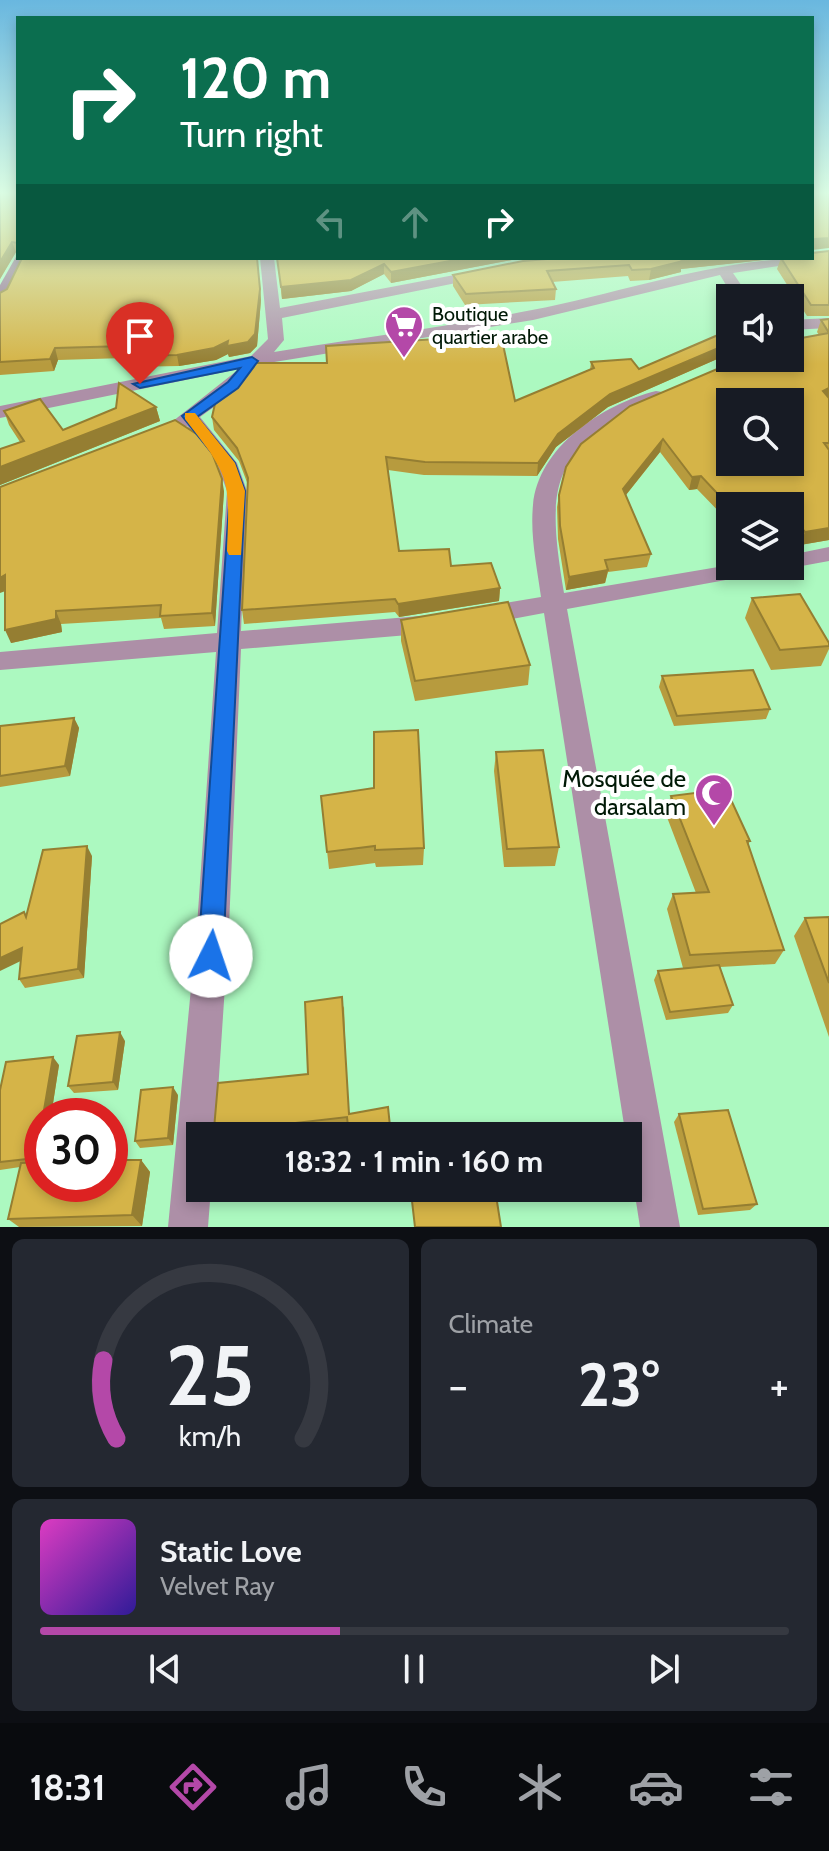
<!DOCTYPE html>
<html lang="en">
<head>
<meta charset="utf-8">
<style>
  body { margin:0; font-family:Cabin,sans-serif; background:#242831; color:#f1f3f6; height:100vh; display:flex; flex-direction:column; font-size:30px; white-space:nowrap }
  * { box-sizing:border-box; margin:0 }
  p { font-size:26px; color:#9ea1a6 }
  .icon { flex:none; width:44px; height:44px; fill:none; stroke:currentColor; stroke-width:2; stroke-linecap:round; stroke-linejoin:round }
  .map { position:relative; height:1227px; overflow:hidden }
  .drawer { display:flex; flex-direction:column; gap:12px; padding:12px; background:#0d0f14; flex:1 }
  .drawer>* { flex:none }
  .hud { position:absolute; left:16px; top:16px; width:798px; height:244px; border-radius:0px; box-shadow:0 4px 12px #0003; background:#0b6e4f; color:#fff; overflow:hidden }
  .tools { position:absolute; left:716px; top:284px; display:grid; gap:16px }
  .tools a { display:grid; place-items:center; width:88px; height:88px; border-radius:0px; background:#171b24; box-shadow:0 4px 12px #0003; font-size:40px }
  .speed { position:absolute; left:24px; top:1098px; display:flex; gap:16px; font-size:40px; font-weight:700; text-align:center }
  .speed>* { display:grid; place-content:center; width:104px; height:104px; border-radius:50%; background:#171b24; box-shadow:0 4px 12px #0003; line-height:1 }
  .speed .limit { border:12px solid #d22; background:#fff; color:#111 }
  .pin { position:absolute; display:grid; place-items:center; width:68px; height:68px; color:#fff; margin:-82px -34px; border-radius:50% 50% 50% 0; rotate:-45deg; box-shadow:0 0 8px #0007 }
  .pin .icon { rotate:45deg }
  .me { position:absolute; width:88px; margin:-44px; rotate:4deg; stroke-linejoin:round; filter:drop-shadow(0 0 6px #0008) }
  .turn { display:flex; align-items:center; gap:28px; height:168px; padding:0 32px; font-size:36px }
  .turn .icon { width:104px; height:104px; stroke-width:2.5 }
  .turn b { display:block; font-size:56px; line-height:68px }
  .lanes { display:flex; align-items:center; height:76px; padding:0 32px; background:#0003; justify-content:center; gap:40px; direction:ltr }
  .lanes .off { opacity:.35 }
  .big { font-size:60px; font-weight:800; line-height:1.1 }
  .drawer .tile { flex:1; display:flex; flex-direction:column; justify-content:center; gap:12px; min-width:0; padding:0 28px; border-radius:12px; background:#242831 }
  .drawer .dial { align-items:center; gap:0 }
  .dial svg { height:208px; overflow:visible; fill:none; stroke:#363941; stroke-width:7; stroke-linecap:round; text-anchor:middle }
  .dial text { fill:#f1f3f6; stroke:none }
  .song { display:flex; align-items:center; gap:24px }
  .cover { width:96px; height:96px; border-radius:12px; background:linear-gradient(135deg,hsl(310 70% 55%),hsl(250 70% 35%)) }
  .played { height:8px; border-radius:4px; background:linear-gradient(90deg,#b448a8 40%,#363941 40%) }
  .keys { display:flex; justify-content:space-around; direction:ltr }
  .heat { display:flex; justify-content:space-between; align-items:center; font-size:44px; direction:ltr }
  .drawer .tiles { flex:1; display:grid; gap:12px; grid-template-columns:1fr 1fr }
  .tile:last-child { grid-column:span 2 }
  .trip { position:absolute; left:186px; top:1122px; width:456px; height:80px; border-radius:0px; background:#171b24; box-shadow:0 4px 12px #0003; font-weight:800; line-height:80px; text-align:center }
  .menu { display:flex; height:128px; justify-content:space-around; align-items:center; background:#090b0e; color:#9ea1a6 }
  .menu .icon { width:56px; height:56px }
  .menu .current { color:#b448a8 }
  .menu b { font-size:36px; color:#f1f3f6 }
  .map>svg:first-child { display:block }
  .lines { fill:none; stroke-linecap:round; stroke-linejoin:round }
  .street { fill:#ad8fa7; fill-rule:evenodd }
  .secondary { fill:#90668a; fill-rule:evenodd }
  .wall { fill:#b79b3e }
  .shaded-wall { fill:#957e32 }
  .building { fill:#d5b448; stroke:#957e32; stroke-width:2; fill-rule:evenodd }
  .route { fill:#1a73e8; stroke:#114b97; stroke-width:2 }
  .slow { fill:#f59e0b }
  .labels { text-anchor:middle; stroke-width:8; stroke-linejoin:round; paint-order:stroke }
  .far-poi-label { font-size:20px; fill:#001906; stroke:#fff; text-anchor:start }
  .poi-label { font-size:24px; fill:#001906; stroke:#fff; text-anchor:end }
</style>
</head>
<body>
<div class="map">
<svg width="829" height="1227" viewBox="0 0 829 1227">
  <rect width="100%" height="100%" fill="#acf9c0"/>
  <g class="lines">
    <g class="street">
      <path d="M260,258h14l6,50 206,-39 7,4 -7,4 -204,41 2,22 -10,12c86,-14 173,-25 258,-42 93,-18 185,-52 280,-52l-7,4 -72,11 17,25h-16l-14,-23 -187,45 -271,44 -23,25 -39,28 37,46 10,28 -6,140 191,-16 9,3 3,6 -3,6 -9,3 -191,16 -12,277 -14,210h-15v52h11l-3,39h-40l29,-301 19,-274 -216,18v-18l217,-19 10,-142 -10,-27 -30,-38 -10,5 -9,-6 71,-56 -239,49v-12l251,-50 17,-17z"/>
      <polygon points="829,318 829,328 790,330 790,320"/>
      <path d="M656,391l6,1v8c-111,48 -117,79 -98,193l166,-28 60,1v-11l39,-8v14l-262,48 113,618h-40l-96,-614 -64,12 -9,-3 -3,-6 3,-6 9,-3 61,-10c-4,-30 -11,-61 -8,-92 5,-58 70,-101 123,-114z"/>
    </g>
    <polygon class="secondary" points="17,255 29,258 8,299 0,304 0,285"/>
  </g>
  <g class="wall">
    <polygon points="0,193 18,193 18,253 16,252 0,279"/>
    <polygon points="829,251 829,316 807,316 777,269 781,258 681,269 681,272 649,280 630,281 628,276 552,282 556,289 555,300 465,305 453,286 453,275 559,258 812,258"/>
    <polygon points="22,258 257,258 261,300 257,346 250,353 229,357 228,354 216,360 179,366 127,367 125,358 58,360 54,371 0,375 0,293 7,289"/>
    <polygon points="277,258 522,258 391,283 384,274 351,291 282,299"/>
    <polygon points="829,319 829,540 800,545 790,533 790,506 730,506 730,523 697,489 689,490 660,452 626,495 651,554 647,567 608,572 605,583 566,590 558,539 557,507 559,495 819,335 817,332 821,320"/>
    <polygon points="724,356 608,407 556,447 537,476 424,475 388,470 399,551 451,566 500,588 499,601 399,617 395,612 244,624 242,610 248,485 239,461 214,430 212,417 515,401 590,370 591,362 639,369"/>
    <polygon points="156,407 160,421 0,485 0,449 20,442 9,425 4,411 63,430"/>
    <polygon points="224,491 215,626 164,629 161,618 61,624 62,632 11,643 5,591"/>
    <polygon points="752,598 829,643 829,649 821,666 771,670 745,618"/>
    <polygon points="401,620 530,665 528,685 415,701 401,641"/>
    <polygon points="662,676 770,709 766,719 674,726 659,687"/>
    <polygon points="74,718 79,728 70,776 0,787 0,726"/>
    <polygon points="496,752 559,847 555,866 504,867 494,771"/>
    <polygon points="321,796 424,848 423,865 376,867 375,863 329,869"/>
    <polygon points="671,796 750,841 748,845 784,950 775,964 720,967 733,1005 728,1013 666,1020 654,980 658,971 683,968 667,909 673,894 696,893 665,812"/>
    <polygon points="92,856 84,978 25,988 19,979 26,916"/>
    <polygon points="829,917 829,1037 794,936 805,918"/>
    <polygon points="344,1006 348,1124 247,1136 200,1136 199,1134 214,1129 308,1074"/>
    <polygon points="125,1041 118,1090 74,1093 68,1086"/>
    <polygon points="59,1065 51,1116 42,1116 42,1184 141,1160 150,1172 142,1226 19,1227 8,1219 20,1167 0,1170 0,1090"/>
    <polygon points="178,1095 173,1145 140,1148 135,1141"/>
    <polygon points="679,1114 757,1204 750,1210 698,1215 674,1122"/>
  </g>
  <g class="shaded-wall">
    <polygon points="829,238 829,248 812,250 812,244 815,239"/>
    <polygon points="12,242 16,252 0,279 0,262"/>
    <polygon points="257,258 261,300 257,346 250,353 229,357 228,354 216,360 179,366 177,355"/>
    <polygon points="466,258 522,258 391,283 391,272"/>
    <polygon points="688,258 783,258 681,269 681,272 649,280 651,269 680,259"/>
    <polygon points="384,264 384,274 351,291 282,299 281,287"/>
    <polygon points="728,344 724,356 608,407 556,447 537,476 538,463 558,434 610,394"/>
    <polygon points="55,348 58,360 54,371 50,359"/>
    <polygon points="829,388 829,398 823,391"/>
    <polygon points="156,407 160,421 0,485 0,467"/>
    <polygon points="663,439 660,452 621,501 623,489"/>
    <polygon points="701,476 697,489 689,490 692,477"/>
    <polygon points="222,479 224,491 215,626 212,613"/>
    <polygon points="829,528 829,540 800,545 805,532"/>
    <polygon points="608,570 605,583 566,590 569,577"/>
    <polygon points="5,575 11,589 0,593 0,578"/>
    <polygon points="500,588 499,601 399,617 398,604"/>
    <polygon points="56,611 61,624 62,632 11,643 5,630"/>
    <polygon points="74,718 79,728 70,776 65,766"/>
    <polygon points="87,846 92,856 84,978 78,969"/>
    <polygon points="22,948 29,957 0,971 0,958"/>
    <polygon points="120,1032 125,1041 118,1090 113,1082"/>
    <polygon points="53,1057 59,1065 51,1116 43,1116"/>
    <polygon points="173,1087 178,1095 173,1145 168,1138"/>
    <polygon points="42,1122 42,1164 36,1158"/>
    <polygon points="141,1160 150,1172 142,1226 132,1215"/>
  </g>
  <g class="building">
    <polygon points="0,193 18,193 18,243 12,242 0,262"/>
    <polygon points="812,193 829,193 829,238 815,239 812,244"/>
    <polygon points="829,251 829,305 811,305 781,258 812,258 812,253"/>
    <polygon points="22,258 257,258 260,289 255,334 248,342 227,346 228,341 214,348 177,355 124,356 125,346 55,348 50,359 0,362 0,293 7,289"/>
    <polygon points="277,258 466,258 391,272 384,264 351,280 281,287"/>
    <polygon points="559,258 688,258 680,259 683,261 651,269 632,270 629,265 547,271 556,289 466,294 453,275 523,261"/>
    <path d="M829,319v69l-6,3 6,7v45h-5l5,7v78l-24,4 -15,-17v-9l-60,1 -29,-31 -9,1 -29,-38 -40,50 28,65 -46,6 3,10 -39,7 -9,-51 -1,-31 7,-28 15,-23 49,-38 113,-48h47v-18l39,-7 -8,-13zM730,402h60v60h-60z"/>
    <polygon points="725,332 728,344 610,394 558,434 538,463 425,462 386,457 399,551 449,549 451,566 491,563 500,588 398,604 395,599 242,610 248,478 237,448 212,417 217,395 254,363 327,363 326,346 501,335 515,401 594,368 591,362 631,359 639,369"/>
    <polygon points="119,383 156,407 0,467 0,449 24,441 4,411 40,399 63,430 116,408"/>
    <polygon points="175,420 198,435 212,453 222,479 212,613 160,616 161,605 56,611 56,619 5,630 5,575 0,578 0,487"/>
    <polygon points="800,594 829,643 829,646 780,650 752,598"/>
    <polygon points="508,602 530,665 415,681 401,620"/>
    <polygon points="753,670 770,709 677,716 662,676"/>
    <polygon points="74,718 65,766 0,776 0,726"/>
    <polygon points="418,730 424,848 375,850 375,846 327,852 321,796 374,788 374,732"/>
    <polygon points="543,750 559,847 507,849 496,752"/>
    <polygon points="726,789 750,841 747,841 784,950 690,955 673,894 709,892 671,796"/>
    <polygon points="87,846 78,969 19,979 22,948 0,958 0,924 24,912 26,917 43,850"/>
    <polygon points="829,917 829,983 805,918"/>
    <polygon points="719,965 733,1005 670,1012 658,971"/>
    <polygon points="342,997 349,1114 388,1107 391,1136 349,1136 347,1117 199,1134 214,1129 218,1083 308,1074 305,1002"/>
    <polygon points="120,1032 113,1082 68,1086 77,1036"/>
    <polygon points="53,1057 43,1116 42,1116 36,1158 0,1162 0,1090 6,1062"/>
    <polygon points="173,1087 168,1138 135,1141 141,1090"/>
    <polygon points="728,1110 757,1204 703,1209 679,1114"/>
    <polygon points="110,1160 141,1160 132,1215 8,1219 21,1163 42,1162 42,1184 110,1184"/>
    <polygon points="495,1189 501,1227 415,1227 412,1201"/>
  </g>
  <linearGradient id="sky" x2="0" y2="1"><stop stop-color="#69b7df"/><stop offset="0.53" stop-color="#dafce3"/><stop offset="1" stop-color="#dafce3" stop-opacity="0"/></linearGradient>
  <rect width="829" height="364" fill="url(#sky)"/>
  <polygon class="route" points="252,357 258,361 238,388 197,417 235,463 245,491 223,956 220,965 211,969 202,965 198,956 230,491 220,463 182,416 228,382 240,368 140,388 133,384"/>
  <path class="slow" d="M185,413h10l40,50 10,28 -4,64h-12l-2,-4c3,-74 3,-74 -42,-132z"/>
  <defs>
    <g id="supermarket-pin" transform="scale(2)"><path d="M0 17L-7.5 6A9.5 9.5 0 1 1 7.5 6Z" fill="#b448a8" stroke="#fff"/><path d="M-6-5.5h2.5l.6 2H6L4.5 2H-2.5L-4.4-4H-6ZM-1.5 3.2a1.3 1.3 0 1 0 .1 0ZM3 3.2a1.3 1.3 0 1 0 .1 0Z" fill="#fff"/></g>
    <g id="mosque-pin" transform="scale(2)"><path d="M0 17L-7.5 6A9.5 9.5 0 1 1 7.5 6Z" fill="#b448a8" stroke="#fff"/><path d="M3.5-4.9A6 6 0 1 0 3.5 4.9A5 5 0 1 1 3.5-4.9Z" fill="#fff"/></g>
  </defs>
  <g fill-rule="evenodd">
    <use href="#supermarket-pin" x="404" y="325"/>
    <use href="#mosque-pin" x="714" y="793"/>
  </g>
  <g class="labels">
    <g class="far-poi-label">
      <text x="432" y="321">Boutique<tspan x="432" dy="23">quartier arabe</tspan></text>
    </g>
    <g class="poi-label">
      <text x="686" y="787">Mosquée de<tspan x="686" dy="28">darsalam</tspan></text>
    </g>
  </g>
</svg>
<div class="tools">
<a><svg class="icon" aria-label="sound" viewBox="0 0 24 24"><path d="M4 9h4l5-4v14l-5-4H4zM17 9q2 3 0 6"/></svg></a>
<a><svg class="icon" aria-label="search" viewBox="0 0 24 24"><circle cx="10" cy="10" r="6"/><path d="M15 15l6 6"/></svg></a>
<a><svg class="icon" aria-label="layers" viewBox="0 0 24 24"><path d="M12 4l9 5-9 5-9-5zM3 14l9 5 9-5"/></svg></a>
</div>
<div class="speed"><div class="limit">30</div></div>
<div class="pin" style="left:140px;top:384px;background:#d93025"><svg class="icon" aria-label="arrive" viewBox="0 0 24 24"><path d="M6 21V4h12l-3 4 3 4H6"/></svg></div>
<svg class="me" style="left:211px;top:956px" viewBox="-20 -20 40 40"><circle r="19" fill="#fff"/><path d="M0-13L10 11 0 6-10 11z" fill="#1a73e8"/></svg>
<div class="trip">18:32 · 1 min · 160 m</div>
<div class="hud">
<div class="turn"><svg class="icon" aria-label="right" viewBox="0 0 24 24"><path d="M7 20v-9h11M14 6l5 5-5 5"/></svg><div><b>120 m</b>Turn right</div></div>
<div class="lanes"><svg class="icon off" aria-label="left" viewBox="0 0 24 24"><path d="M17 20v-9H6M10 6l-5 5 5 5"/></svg><svg class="icon off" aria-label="ahead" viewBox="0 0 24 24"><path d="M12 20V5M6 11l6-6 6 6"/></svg><svg class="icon" aria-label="right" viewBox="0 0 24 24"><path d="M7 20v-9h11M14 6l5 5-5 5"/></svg></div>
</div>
</div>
<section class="drawer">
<div class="tiles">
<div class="tile dial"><svg viewBox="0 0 100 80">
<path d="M14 69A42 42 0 1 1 86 69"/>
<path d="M14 69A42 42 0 0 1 9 39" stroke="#b448a8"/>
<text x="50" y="56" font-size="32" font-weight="700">25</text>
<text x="50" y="72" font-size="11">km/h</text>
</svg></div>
<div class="tile"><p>Climate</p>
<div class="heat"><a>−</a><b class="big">23°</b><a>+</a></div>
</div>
<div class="tile">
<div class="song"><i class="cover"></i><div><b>Static Love</b><p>Velvet Ray</p></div></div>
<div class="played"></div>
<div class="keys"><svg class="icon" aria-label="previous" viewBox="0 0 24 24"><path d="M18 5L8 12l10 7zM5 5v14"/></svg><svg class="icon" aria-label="pause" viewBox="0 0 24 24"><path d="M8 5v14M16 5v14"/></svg><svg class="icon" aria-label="next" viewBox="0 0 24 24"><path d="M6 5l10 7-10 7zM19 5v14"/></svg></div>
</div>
</div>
</section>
<nav class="menu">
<b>18:31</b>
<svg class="icon current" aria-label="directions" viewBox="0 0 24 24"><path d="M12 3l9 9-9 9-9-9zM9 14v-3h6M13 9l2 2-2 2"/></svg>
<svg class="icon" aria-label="music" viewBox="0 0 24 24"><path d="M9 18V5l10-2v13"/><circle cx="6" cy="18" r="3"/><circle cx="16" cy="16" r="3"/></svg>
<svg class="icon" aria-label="phone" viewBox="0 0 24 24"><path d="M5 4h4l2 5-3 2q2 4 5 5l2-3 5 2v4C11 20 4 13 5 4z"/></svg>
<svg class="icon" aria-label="climate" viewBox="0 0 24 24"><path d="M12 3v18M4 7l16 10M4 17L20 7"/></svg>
<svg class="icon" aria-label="car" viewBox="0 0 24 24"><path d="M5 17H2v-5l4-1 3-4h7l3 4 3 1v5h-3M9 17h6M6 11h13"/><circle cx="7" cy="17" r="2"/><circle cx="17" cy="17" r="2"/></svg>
<svg class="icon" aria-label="filters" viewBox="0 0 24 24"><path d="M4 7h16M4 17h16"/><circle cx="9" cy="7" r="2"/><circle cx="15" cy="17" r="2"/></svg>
</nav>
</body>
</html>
